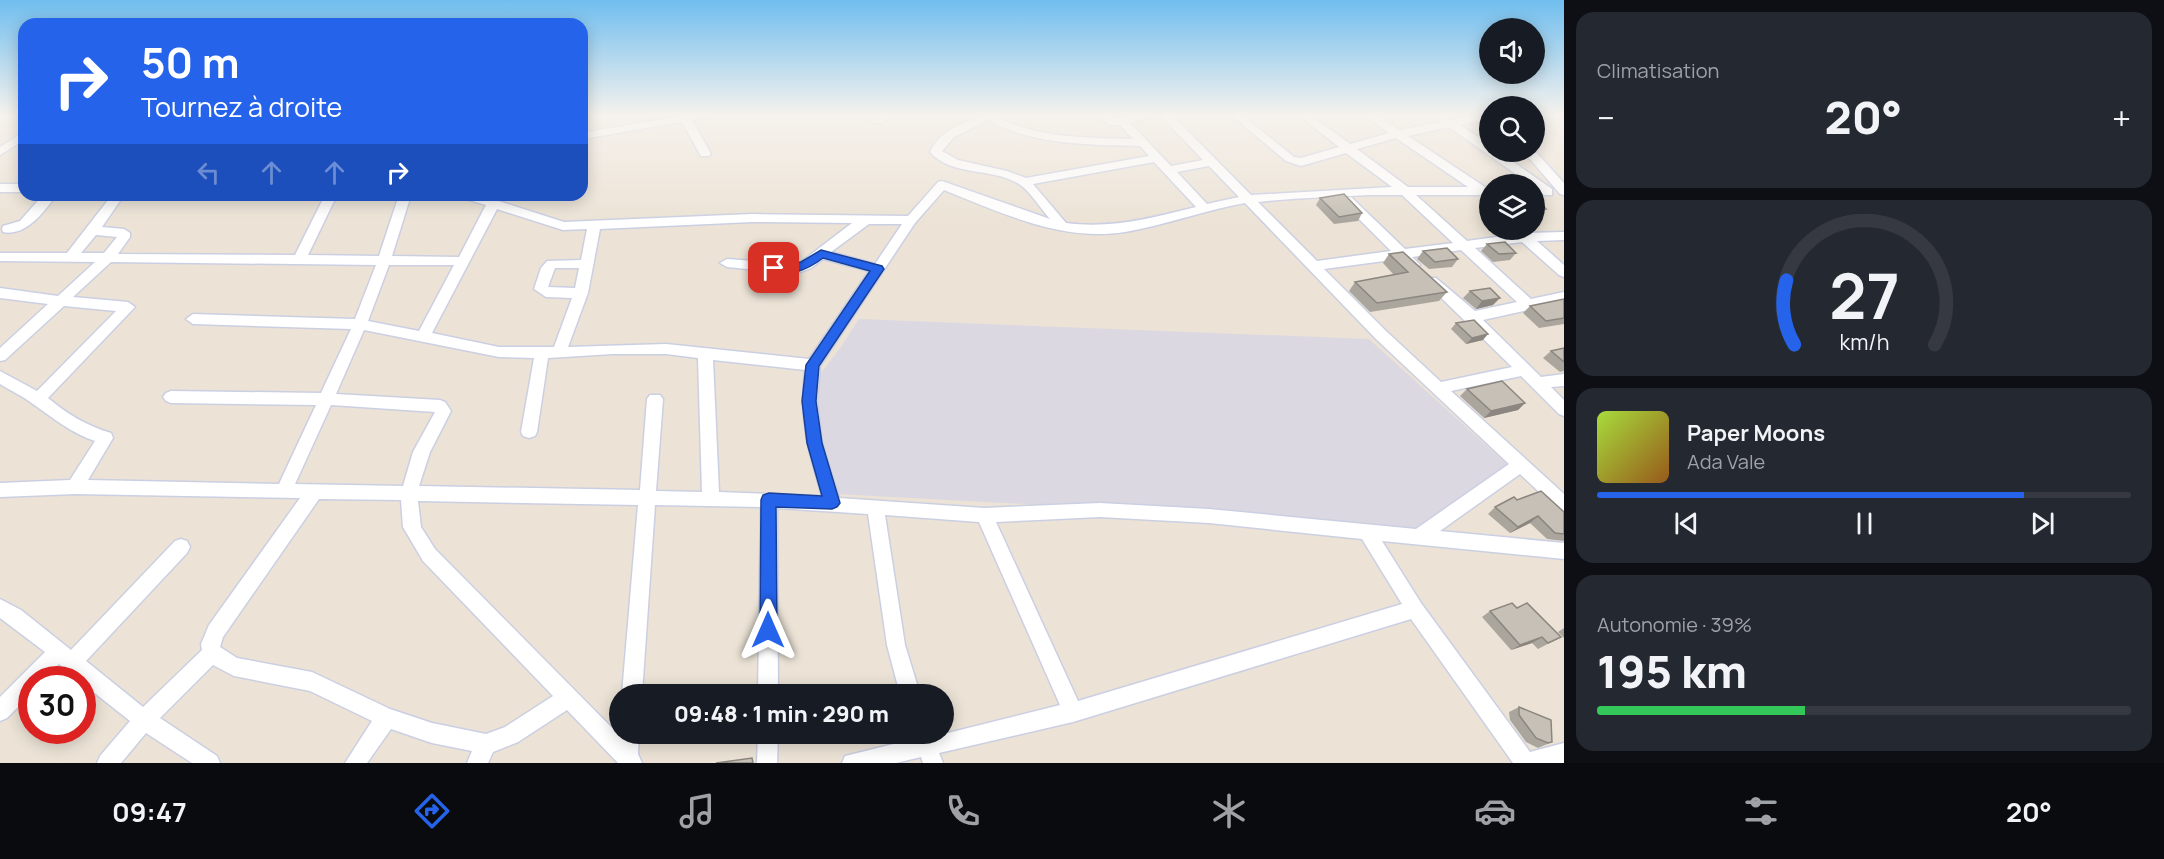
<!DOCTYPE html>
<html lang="fr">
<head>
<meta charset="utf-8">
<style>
  body { margin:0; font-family:Manrope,sans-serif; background:#242831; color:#f1f3f6; height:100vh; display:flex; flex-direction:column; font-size:22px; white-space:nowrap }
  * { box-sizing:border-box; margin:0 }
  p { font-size:20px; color:#9ea1a6 }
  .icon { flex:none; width:33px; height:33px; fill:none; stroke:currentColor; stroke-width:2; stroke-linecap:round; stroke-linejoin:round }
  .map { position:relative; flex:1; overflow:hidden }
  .sheet { display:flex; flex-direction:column; gap:12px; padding:12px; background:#0d0f14; width:600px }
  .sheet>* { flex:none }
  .banner { position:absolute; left:18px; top:18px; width:570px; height:183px; border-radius:18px; box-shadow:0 3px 15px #0003; background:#2563eb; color:#fff; overflow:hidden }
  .tools { position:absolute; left:1479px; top:18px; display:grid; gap:12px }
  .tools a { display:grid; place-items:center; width:66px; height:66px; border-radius:50%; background:#171b24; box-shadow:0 3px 15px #0003; font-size:30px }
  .speed { position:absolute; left:18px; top:666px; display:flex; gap:12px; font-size:30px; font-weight:700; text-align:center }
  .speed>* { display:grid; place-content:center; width:78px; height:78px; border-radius:50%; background:#171b24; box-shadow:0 3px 15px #0003; line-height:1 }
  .speed .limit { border:9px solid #d22; background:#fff; color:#111 }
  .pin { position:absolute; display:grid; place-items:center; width:51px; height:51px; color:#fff; margin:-26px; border-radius:12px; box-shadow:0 3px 9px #0006 }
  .me { position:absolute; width:66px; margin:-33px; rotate:0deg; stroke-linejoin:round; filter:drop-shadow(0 0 4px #0008) }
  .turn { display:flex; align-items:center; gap:21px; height:126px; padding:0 24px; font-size:27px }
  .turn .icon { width:78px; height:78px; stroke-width:2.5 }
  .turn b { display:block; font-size:42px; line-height:51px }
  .lanes { display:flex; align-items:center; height:57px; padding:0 24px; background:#0003; justify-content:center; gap:30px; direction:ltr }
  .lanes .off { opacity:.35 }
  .big { font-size:45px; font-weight:800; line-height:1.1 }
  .sheet .tile { flex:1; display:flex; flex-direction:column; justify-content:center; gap:9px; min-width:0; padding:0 21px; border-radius:18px; background:#242831 }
  .sheet .dial { align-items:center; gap:0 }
  .dial svg { height:156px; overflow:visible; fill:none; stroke:#363941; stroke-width:7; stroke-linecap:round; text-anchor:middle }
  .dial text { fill:#f1f3f6; stroke:none }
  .song { display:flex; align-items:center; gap:18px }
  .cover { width:72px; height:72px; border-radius:9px; background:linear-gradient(135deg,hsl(80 70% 55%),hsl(30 70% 35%)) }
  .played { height:6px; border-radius:3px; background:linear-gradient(90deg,#2563eb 80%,#363941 80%) }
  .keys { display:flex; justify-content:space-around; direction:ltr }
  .heat { display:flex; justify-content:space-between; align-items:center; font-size:33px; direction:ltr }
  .charge { height:9px; border-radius:4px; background:linear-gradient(90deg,#34c759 39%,#363941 0) }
  .trip { position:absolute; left:609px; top:684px; width:345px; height:60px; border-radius:30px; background:#171b24; box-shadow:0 3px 15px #0003; font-weight:800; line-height:60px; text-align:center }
  .tabs { display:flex; height:96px; justify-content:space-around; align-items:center; background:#090b0e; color:#9ea1a6 }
  .tabs .icon { width:42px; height:42px }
  .tabs .active { color:#2563eb }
  .tabs b { font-size:27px; color:#f1f3f6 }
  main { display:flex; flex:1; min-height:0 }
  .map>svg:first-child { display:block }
  .industrial { fill:#dbd8e2 }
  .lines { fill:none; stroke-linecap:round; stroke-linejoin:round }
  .minor-casing { stroke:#cbcfe2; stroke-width:3 }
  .minor { fill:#fff; fill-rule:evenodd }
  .wall { fill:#aaa59d }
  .shaded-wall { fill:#8b867f }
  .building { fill:#c6c0b6; stroke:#8b867f; stroke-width:1.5 }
  .route { fill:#2563eb; stroke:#184099; stroke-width:1.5 }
</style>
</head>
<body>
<main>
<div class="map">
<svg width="1564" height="763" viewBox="0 0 1564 763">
  <rect width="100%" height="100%" fill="#ece3d6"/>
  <polygon class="industrial" points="859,319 1369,339 1511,468 1416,528 1250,516 836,494 820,437 817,378 841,347"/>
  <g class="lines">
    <g class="minor-casing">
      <g id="minor">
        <polygon points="678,114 715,114 714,116 692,120 711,154 709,156 701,156 682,122 582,139 582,133 679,116"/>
        <polygon points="885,114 900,114 881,123 873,123 871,121"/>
        <path d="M984,114h19v6c38,18 88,18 130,19l-13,-14h-10l-17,-11h13l10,5 25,-5h30l80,81 141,-8 -46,-34 -45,13 -15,-5 -56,-47h11l53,43 7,1 38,-11 -42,-33h12l41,30 39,-11 -26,-19h12l25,16 41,-8 -10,-8h12l9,6 38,-6v5l-30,6 30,20v7h9l53,37v6h-8l-10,-7v-4h-4l-81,-57 -41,9 77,51h5v8h-74l51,46 58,-8 39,-1v8l-27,1 27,24v12l-5,-2 -37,-33 -47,6 56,51 33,-7v10l-81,18 58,57 23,-3v12l-13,1 13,13v16l-5,-2 -38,-38 -70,15 113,103v18l-6,-2 -38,-36 -80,57 124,12v16l-182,-18 39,62 109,149 34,-9v20h-51l-102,-144 -338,103 -134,31 4,10h-20l-2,-6 -25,6h-54l3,-7 69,-17 -2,-5h32l116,-29 -81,-183 -94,-7 20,130 15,49h-20l-13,-49 -19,-131 -91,-6 1,186h-20l3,-187 -106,-2 -13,189h-20l16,-189 -220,-4 3,26 14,22 184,186 1,-2 19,1 -1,20 4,9h-24l-51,-53 -49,32 -25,10 -5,11h-21l5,-12 -40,-8 -41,-14 -24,34h-22l27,-42 -62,-30 -76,-15 -21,-11 -53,53 57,38 3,7h-28l-46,-30 -25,30h-24l3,-7 30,-35 -48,-38v-3h-4l-19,-16 -15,16h-12v13l-25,25 -7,3v-24l45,-45 -45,-34v-19l21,11 50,40 104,-109 6,-2 6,2 3,6 -3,6 -101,108 57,46 59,-57 -1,-6 8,-19 91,-127 -225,-4 -75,3v-14l70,-3 25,-39c-24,-8 -42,-23 -62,-37 -10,-8 -22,-13 -33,-20v-13l37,20 79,-80 -52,-5 -59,54 -5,1v-13l48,-44 -48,-6v-10l58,8 37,-34 -95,-1v-8h67l45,-58h12l-22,32 22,2 6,4v4l-12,17 177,1 30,-60h12l-29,60 71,1 20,-61h12l-19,61 67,1 27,-52 -23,-7 -2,-3h19l84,27 188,-8 156,2 30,-34 4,-1 108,38c-9,-10 -20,-28 -31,-35 -27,-17 -67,-7 -89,-32 10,-22 33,-29 54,-38zM1160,114l1,2 42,44 -32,6 -41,-43zM992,118l1,5c44,22 99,22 147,23l9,10 -123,22 -19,-7 -49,-11 -16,-9 12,-14zM1396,138l72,49h-60l-51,-38zM1154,162l42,45c-44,11 -85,22 -130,16l-33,-39zM1209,166l30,31 -32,7 -30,-32zM944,190c58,23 117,52 181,42 41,-7 80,-22 120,-29l131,136 133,125 -93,65 -207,-20 -109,-6 -116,5 -145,-10 -17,-55 -5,-42 3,-35 95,-143zM1369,195h33l51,48 -48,6 -54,-52h-8l-2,3 2,3 48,48 -74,10 -59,-59c37,-4 74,-5 111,-7zM497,209l66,21 24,-1 -6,31 -34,1 -6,7 -7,21 12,8 26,1 -18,49h-55l-67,-14zM752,222l100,1 -51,39 -7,2 -67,-5 -7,4 7,4 68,7 16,-6 12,-9 46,12 -60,88 -143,-15 -98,3 20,-54 12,-64zM869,224h33l-27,40 -44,-12zM96,235l21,2 -13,16h-23zM1461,250l56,52 -42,9 -39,-33h-10l-2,3 88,86 -71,15 -55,-51 -62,-62 75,-10 14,10 7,-4 -8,-8zM111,262l265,3 -21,54 -162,-5 -7,5 7,5 158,5 -30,64 -150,-2 -5,2 -3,4 3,4 5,2 145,2 -37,79 -191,-4 25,-42 -2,-5c-24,-7 -44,-19 -63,-35l87,-91 -7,-5 -55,-5zM389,265h65l-35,66 -51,-10zM555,268h24l-4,20 -27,-1zM364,330l135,27 35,1 -13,74 2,4 6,2 6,-2 2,-4 11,-74 65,-4h53l32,4 4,134 -46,-1 7,-92 -3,-4h-10l-3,4 -7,91 -221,-4 11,-34 21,-41 -6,-9 -5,-2 -104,-6zM713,360l92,10c-6,49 3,80 17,126l-103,-4zM331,405l104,7 -22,40 -10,34 -108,-2zM319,499l82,1 2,27 20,34 130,135 -48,31 -19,7 -54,-11 -42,-14 -78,-37 -75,-14 -17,-11 3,-10zM1100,517l109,6 153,16 40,65 -324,97 -82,-179z"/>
        <polygon points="1557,114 1564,114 1564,117 1559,116"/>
        <polygon points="24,132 24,140 0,155 0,147"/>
        <polygon points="1534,150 1564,183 1564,195 1560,194 1524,152"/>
        <rect x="0" y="184" width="24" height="8"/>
        <path d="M43,195h13c-11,16 -30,42 -53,37l-1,-3 1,-3 17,-5z"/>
        <polygon points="758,734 778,734 777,763 757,763"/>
      </g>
    </g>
    <use href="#minor" class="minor"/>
  </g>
  <g class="wall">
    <polygon points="1534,196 1546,209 1540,216 1534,216"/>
    <polygon points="1320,198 1362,213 1358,221 1334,224 1316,205"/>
    <polygon points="1487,244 1516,253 1510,260 1493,262 1481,251"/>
    <polygon points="1423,251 1458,259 1452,267 1429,269 1417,259"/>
    <polygon points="1389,254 1447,292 1439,301 1370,312 1349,291 1355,282 1394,275 1383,263"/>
    <polygon points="1470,291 1493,305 1476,309 1463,298"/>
    <polygon points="1564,299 1564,324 1539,328 1523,313 1530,306"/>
    <polygon points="1456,323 1483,340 1466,344 1451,329"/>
    <polygon points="1564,348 1564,371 1560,372 1543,358 1551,351"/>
    <polygon points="1467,389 1525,403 1518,410 1484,418 1460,396"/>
    <polygon points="1517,500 1564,512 1564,541 1547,539 1530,523 1510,533 1488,514 1495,507"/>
    <polygon points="1517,608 1561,637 1538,649 1532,643 1511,650 1482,617 1490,611"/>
    <polygon points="1564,628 1564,638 1558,632"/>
    <polygon points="1519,707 1552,742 1538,748 1526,742 1510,720 1509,712"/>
  </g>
  <g class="shaded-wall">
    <polygon points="1500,298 1493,305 1476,309 1482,301"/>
    <polygon points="1488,334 1483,340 1466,344 1472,338"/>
    <polygon points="1525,403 1518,410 1484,418 1491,411"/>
    <polygon points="1538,516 1530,523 1510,533 1518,527"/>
    <polygon points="1542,637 1532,643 1511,650 1520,645"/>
  </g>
  <g class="building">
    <polygon points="1344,194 1362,213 1339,217 1320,198"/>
    <polygon points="1534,196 1546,209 1534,209"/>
    <polygon points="1505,242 1516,253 1499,254 1487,244"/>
    <polygon points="1447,248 1458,259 1435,262 1423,251"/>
    <polygon points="1403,252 1447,292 1377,303 1355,282 1408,272 1389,254"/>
    <polygon points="1490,288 1500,298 1482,301 1470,291"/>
    <polygon points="1564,299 1564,318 1546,321 1530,306"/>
    <polygon points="1474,320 1488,334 1472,338 1456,323"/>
    <polygon points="1564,348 1564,362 1551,351"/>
    <polygon points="1502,381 1525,403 1491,411 1467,389"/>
    <polygon points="1541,491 1564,512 1564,534 1555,533 1538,516 1518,527 1495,507 1514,497 1517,500"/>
    <polygon points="1512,603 1517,608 1527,603 1561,637 1548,643 1542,637 1520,645 1490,611"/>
    <polygon points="1519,707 1551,720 1552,742 1548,743 1536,738 1519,715"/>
    <polygon points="752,758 753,763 716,763"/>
  </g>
  <linearGradient id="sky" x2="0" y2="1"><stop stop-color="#70beef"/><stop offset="0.52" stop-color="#f6f2ed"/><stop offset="1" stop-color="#f6f2ed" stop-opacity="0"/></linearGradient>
  <rect width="1564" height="221" fill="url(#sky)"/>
  <path class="route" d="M821,250l61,16 2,3 -65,97 -3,35 6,42 18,60 -3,4 -5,2 -56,-2 1,123 -3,5 -6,3 -6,-3 -2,-5 1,-130 2,-5 6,-2 53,3 -15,-53 -5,-42 4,-36 64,-94 -47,-13c-13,10 -40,24 -55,10l6,-5 27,-1z"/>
</svg>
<div class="tools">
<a><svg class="icon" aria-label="sound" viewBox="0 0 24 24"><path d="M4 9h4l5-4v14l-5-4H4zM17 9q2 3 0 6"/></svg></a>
<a><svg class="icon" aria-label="search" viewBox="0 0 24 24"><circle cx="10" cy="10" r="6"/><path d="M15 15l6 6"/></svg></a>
<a><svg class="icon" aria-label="layers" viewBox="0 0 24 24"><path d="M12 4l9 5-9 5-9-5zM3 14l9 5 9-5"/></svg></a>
</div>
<div class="speed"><div class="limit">30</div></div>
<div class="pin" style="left:774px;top:268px;background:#d93025"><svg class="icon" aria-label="arrive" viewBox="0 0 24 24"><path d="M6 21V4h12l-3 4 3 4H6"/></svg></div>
<svg class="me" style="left:768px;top:630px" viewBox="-20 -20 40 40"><path d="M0-17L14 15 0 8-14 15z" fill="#2563eb" stroke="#fff" stroke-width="4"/></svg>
<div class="trip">09:48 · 1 min · 290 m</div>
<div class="banner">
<div class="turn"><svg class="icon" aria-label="right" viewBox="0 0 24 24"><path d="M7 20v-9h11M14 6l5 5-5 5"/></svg><div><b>50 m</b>Tournez à droite</div></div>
<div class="lanes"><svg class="icon off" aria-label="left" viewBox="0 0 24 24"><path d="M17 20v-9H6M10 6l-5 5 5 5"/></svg><svg class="icon off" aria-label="ahead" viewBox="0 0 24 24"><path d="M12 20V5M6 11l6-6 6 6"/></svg><svg class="icon off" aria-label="ahead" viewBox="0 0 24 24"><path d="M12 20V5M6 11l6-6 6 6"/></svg><svg class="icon" aria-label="right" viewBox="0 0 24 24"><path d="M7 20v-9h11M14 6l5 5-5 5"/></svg></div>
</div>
</div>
<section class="sheet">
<div class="tile"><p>Climatisation</p>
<div class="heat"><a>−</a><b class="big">20°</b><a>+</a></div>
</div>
<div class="tile dial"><svg viewBox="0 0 100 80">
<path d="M14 69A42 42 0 1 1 86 69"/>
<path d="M14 69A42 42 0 0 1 10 36" stroke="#2563eb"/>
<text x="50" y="56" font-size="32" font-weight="700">27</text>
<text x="50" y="72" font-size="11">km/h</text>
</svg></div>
<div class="tile">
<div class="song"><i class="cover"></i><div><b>Paper Moons</b><p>Ada Vale</p></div></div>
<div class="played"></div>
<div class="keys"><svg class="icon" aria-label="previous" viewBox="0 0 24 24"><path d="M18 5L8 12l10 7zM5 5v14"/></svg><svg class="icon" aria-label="pause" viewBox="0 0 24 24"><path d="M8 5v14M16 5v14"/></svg><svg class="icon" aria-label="next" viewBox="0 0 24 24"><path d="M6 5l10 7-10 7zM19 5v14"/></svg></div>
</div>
<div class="tile"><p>Autonomie · 39%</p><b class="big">195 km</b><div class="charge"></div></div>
</section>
</main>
<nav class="tabs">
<b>09:47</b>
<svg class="icon active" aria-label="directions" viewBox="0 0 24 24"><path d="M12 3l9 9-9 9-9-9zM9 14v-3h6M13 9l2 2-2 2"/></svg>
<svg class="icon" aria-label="music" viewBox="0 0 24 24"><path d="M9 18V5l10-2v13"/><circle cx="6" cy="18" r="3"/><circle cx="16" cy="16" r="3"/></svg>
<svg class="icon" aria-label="phone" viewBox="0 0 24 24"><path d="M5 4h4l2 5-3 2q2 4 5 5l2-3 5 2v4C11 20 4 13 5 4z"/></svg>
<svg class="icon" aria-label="climate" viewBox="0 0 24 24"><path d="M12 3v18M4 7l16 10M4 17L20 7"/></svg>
<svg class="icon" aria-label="car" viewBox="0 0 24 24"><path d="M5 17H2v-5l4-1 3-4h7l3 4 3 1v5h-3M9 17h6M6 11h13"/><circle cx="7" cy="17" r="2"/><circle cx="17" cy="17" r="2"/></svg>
<svg class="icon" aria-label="filters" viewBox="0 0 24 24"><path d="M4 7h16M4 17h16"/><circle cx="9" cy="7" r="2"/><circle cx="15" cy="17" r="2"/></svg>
<b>20°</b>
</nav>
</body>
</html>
